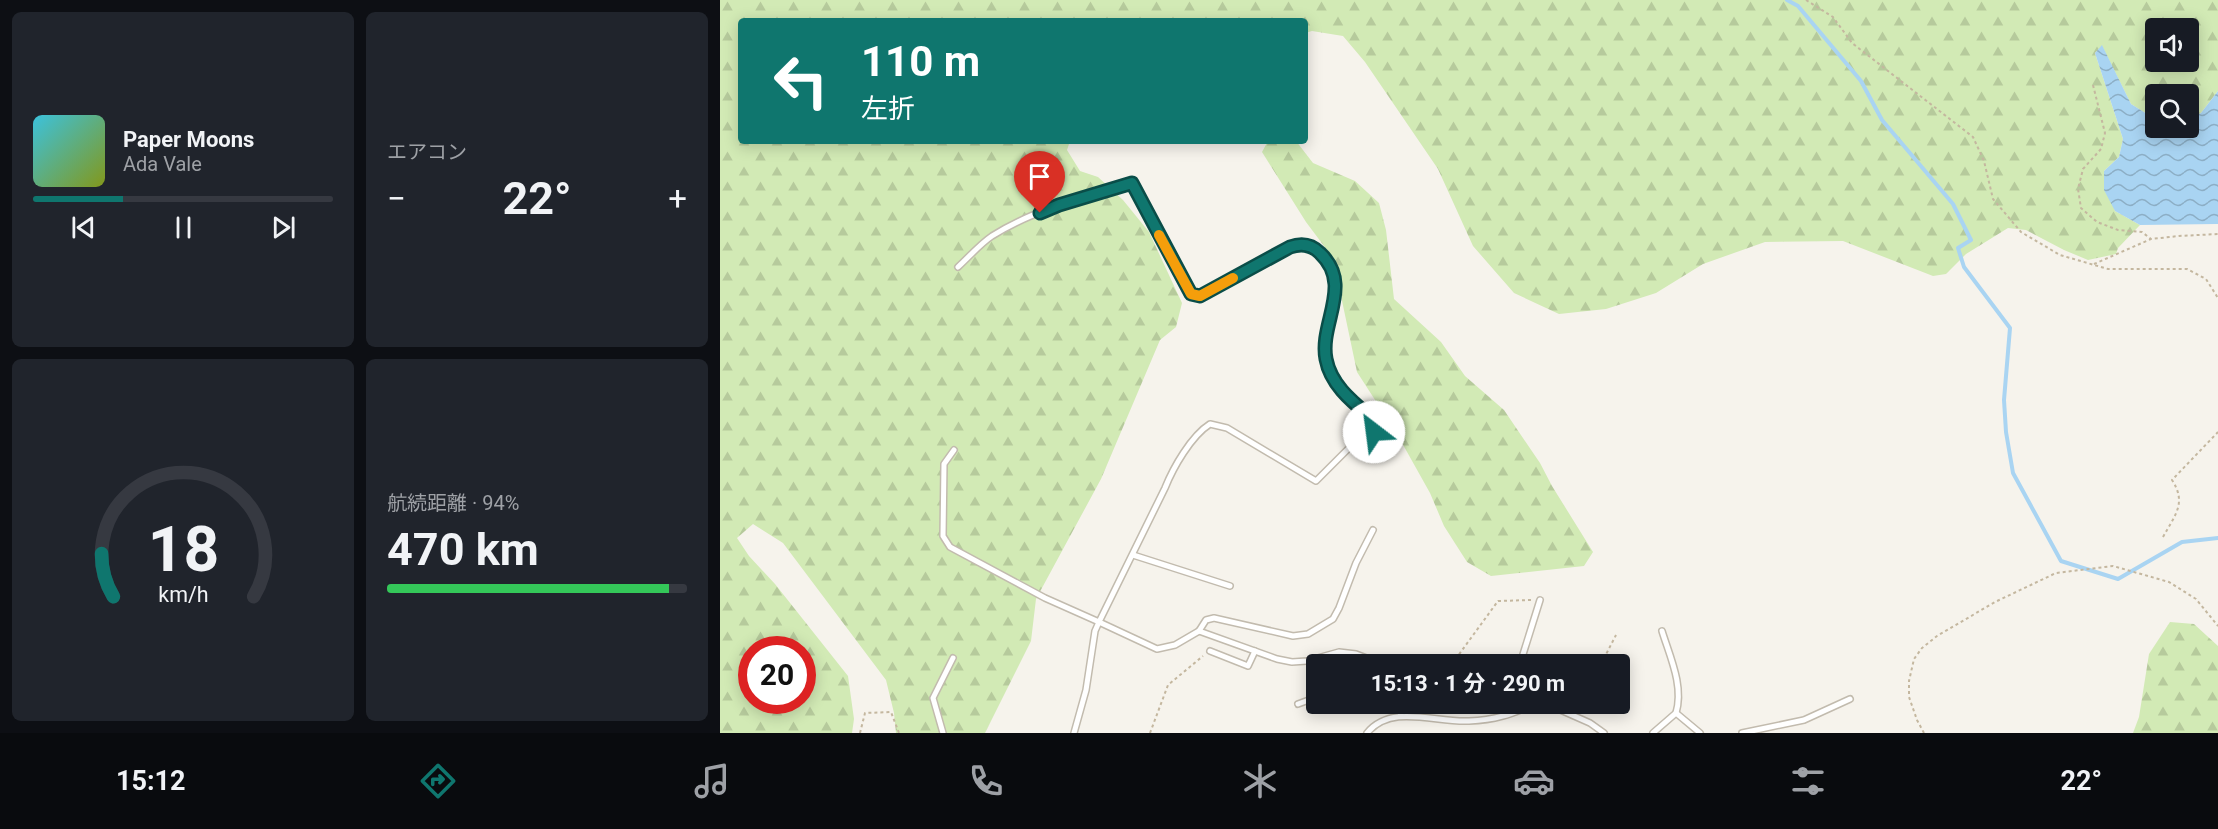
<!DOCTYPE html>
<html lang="ja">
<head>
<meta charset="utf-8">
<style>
  body { margin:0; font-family:Roboto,"Noto Sans JP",sans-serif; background:#20242c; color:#f1f3f6; height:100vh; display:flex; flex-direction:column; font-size:22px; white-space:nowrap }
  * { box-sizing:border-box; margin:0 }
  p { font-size:20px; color:#9ea1a6 }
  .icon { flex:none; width:33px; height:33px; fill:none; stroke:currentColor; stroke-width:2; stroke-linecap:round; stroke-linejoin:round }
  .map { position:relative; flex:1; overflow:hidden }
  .drawer { display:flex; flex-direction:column; gap:12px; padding:12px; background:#0d0f14; width:720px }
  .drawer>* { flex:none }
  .top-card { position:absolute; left:18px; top:18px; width:570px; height:126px; border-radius:6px; box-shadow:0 3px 15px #0003; background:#0f766e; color:#fff; overflow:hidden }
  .controls { position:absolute; left:1425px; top:18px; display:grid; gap:12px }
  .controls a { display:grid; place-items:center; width:54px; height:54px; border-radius:6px; background:#171b24; box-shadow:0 3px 15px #0003; font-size:30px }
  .speed { position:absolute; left:18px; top:636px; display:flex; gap:12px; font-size:30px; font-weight:700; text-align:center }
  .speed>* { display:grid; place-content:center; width:78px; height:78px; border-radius:50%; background:#171b24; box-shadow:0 3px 15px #0003; line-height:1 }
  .speed .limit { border:9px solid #d22; background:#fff; color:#111 }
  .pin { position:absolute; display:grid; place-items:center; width:51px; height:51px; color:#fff; margin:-62px -26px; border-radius:50% 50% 50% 0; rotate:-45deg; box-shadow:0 0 6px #0007 }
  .pin .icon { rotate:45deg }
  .me { position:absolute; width:66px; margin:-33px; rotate:330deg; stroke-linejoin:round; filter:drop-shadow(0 0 4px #0008) }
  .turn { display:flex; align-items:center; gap:21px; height:126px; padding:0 24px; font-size:27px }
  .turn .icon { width:78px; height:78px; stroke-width:2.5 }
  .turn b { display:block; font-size:42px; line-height:51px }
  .big { font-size:45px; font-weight:700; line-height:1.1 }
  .drawer .widget { flex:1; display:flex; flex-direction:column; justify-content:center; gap:9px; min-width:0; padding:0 21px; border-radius:9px; background:#20242c }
  .drawer .dial { align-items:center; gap:0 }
  .dial svg { height:156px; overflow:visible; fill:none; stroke:#363941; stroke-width:7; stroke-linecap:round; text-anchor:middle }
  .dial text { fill:#f1f3f6; stroke:none }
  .song { display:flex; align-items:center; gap:18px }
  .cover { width:72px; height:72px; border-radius:9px; background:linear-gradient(135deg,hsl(190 70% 55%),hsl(70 70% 35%)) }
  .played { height:6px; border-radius:3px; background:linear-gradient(90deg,#0f766e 30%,#363941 30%) }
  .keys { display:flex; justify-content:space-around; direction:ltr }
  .heat { display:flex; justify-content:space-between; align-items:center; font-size:33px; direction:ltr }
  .charge { height:9px; border-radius:4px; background:linear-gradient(90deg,#34c759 94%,#363941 0) }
  .drawer .tiles { flex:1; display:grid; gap:12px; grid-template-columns:repeat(2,1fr) }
  .trip { position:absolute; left:586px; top:654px; width:324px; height:60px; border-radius:6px; background:#171b24; box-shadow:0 3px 15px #0003; font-weight:700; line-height:60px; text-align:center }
  .tab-bar { display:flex; height:96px; justify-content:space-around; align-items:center; background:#090b0e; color:#9ea1a6 }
  .tab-bar .icon { width:42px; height:42px }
  .tab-bar .selected { color:#0f766e }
  .tab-bar b { font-size:27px; color:#f1f3f6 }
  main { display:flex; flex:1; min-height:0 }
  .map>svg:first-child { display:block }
  .forest { fill:url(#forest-firs); fill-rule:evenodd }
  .water { fill:url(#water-waves) }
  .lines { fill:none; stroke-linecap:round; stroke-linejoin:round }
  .stream { stroke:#a9d4f2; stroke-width:4 }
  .lane-casing { stroke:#c2bbae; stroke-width:8 }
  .path { stroke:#c4b79f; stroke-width:2; stroke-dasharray:3 3; stroke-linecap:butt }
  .lane { stroke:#fff; stroke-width:5 }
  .route-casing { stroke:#0a4d48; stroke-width:15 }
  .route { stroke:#0f766e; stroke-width:10 }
  .slow { stroke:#f59e0b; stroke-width:10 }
</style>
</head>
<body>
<main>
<section class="drawer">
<div class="tiles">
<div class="widget">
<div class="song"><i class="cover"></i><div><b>Paper Moons</b><p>Ada Vale</p></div></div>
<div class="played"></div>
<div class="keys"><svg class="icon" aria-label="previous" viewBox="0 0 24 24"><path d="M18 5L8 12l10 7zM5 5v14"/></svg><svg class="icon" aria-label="pause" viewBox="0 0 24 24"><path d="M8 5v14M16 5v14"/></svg><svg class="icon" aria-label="next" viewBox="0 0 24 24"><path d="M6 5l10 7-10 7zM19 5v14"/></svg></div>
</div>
<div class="widget"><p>エアコン</p>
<div class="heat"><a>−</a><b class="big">22°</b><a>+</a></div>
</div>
<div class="widget dial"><svg viewBox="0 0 100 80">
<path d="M14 69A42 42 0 1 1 86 69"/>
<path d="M14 69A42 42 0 0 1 8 47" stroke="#0f766e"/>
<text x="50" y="56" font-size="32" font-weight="700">18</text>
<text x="50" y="72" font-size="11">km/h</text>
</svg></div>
<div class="widget"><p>航続距離 · 94%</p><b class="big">470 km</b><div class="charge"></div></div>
</div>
</section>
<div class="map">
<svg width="1498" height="733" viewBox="0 0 1498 733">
  <defs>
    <pattern id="forest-firs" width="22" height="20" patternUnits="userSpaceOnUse" patternTransform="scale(1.5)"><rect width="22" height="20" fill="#d2eab5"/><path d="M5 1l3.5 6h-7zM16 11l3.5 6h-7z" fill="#b6ca9c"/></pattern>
    <pattern id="water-waves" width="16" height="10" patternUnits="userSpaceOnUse" patternTransform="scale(1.5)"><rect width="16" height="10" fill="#a9d4f2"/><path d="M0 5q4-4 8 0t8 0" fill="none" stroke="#8caec5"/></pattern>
  </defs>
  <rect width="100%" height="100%" fill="#f6f3ec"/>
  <g class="forest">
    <path d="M0,0h1498v91l-17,22 -12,6 -1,-25h-32l-1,25 -24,-15 -29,-58 -7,7 28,86 -4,18 -15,14 11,40 25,14 -22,23 -2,6 -28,6 -24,-10 -38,-20 -18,-2 -42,26 -20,20 -13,2 -90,-35 -78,1 -62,22 -47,29 -50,16 -47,5 -45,-21 -41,-47 -35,-77 -73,-107 -22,-26 -31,-5 -7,2v-12h-564v120h329l-3,9 13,21 18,6 25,23 26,32 33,71 -6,24 -16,13 -59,139 -65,120 -5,42 -46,92h-89l-2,-20 -8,-33 -103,-137 -30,-19 -16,14 12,18 26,28 73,92 6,43 -2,14h-132zM1436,28h32v34h-32zM32,650h50v50h-50z"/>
    <polygon points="548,141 576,141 593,163 635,181 659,203 666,230 674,299 721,342 745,376 784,410 820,463 832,486 873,552 864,566 771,576 747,562 724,526 710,493 677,434 637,372 613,258 586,222 542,152"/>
    <polygon points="1450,622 1474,624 1498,646 1498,733 1413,733 1419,717 1429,654"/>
  </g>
  <polygon class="water" points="1382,45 1411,104 1435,119 1436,128 1468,128 1469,119 1481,113 1498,91 1498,224 1420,225 1395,211 1384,190 1384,171 1399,157 1403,139 1375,53"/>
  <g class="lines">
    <polyline class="stream" points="1067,0 1078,6 1141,81 1162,120 1233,204 1251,240 1238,248 1244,267 1290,328 1284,400 1286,432 1293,473 1341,561 1398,579 1462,542 1498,538"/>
    <g class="lane-casing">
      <g id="lane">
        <path d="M238,267c11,-10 22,-23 34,-31 41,-26 94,-40 140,-53l59,111 9,2 90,-49c11,-4 21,-3 30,6 34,32 -1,70 6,106 5,27 28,44 48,61v12l-22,13 -36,36 -89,-53 -17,-4c-19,12 -37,44 -45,64l-66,134 58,27 18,-4 24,-14 78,28 15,3 15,-1 32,-9 17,2 26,10"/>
        <polyline points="234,450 224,464 223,536 230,547 325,598 379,622 375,631 366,690 354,733"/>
        <polyline points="413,555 510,586"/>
        <polyline points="479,631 486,620 494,618 573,636 588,634 613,619 619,608 636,563 653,530"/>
        <path d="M942,631c8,26 22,55 14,82"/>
        <polyline points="490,651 528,666 535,651"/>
        <polyline points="800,664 820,600"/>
        <polyline points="578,704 597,697"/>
        <polyline points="664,704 679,710 681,715"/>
        <polyline points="827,704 870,723 884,733"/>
        <polyline points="223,733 213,698 233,658"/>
        <path d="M647,733c25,-30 68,-10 102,-12 28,-1 42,-7 67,-17"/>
        <polyline points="933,733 956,713 980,733"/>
        <polyline points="1022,733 1084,720 1130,699"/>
      </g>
    </g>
    <g class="path">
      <polyline points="1086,0 1113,17 1132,43 1253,137 1264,161 1273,199 1301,232 1340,255 1388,269 1467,269 1486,279 1498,298"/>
      <polyline points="1373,85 1385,133 1381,149 1363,169 1358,189 1361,208 1377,222 1398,230 1422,232 1431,239"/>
      <polyline points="1374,264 1431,239 1459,236 1498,234"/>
      <path d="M1443,537c12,-22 24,-34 9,-57l46,-48"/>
      <polyline points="732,664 778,601 811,600"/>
      <polyline points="881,664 896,635"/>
      <polyline points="140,733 145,713 171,712 179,733"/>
      <polyline points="430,733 448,685 483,656"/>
      <polyline points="1204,733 1197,720 1189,697 1189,681 1194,659 1202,648 1217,636 1275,602 1336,573 1393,566 1449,582 1476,599 1498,626"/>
    </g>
    <use href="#lane" class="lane"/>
  </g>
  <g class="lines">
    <g class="route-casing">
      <path id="route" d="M320,213l19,-8 73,-22 59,111 9,2 90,-49c11,-4 21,-3 30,6 34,32 -1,70 6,106 5,27 28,44 48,61v12"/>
    </g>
    <use href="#route" class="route"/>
    <polyline class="slow" points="439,235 471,294 480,296 513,278"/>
  </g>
</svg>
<div class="controls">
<a><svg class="icon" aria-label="sound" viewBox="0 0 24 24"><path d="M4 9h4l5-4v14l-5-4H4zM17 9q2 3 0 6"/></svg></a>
<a><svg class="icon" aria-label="search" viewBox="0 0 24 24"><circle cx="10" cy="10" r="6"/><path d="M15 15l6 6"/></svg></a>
</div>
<div class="speed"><div class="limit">20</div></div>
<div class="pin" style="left:320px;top:213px;background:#d93025"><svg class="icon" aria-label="arrive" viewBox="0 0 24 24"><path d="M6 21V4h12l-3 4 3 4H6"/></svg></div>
<svg class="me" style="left:654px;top:432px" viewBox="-20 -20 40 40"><circle r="19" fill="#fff"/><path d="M0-13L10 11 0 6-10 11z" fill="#0f766e"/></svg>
<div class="trip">15:13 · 1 分 · 290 m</div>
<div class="top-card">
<div class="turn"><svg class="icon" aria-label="left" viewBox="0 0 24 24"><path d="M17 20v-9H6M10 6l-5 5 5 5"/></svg><div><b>110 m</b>左折</div></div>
</div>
</div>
</main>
<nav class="tab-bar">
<b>15:12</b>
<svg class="icon selected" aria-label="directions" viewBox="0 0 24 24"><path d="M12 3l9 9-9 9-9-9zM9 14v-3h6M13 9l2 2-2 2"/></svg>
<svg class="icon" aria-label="music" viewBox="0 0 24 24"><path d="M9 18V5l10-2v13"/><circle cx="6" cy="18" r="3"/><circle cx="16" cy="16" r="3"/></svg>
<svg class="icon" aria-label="phone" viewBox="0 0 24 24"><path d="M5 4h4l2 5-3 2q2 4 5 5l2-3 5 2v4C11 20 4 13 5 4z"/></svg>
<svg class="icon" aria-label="climate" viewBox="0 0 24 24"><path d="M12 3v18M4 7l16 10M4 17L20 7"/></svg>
<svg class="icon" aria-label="car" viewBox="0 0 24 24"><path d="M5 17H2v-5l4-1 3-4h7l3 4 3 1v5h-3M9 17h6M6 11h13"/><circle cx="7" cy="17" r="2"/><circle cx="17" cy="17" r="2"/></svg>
<svg class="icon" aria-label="filters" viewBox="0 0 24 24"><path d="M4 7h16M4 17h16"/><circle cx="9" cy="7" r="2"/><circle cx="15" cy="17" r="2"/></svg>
<b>22°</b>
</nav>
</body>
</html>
